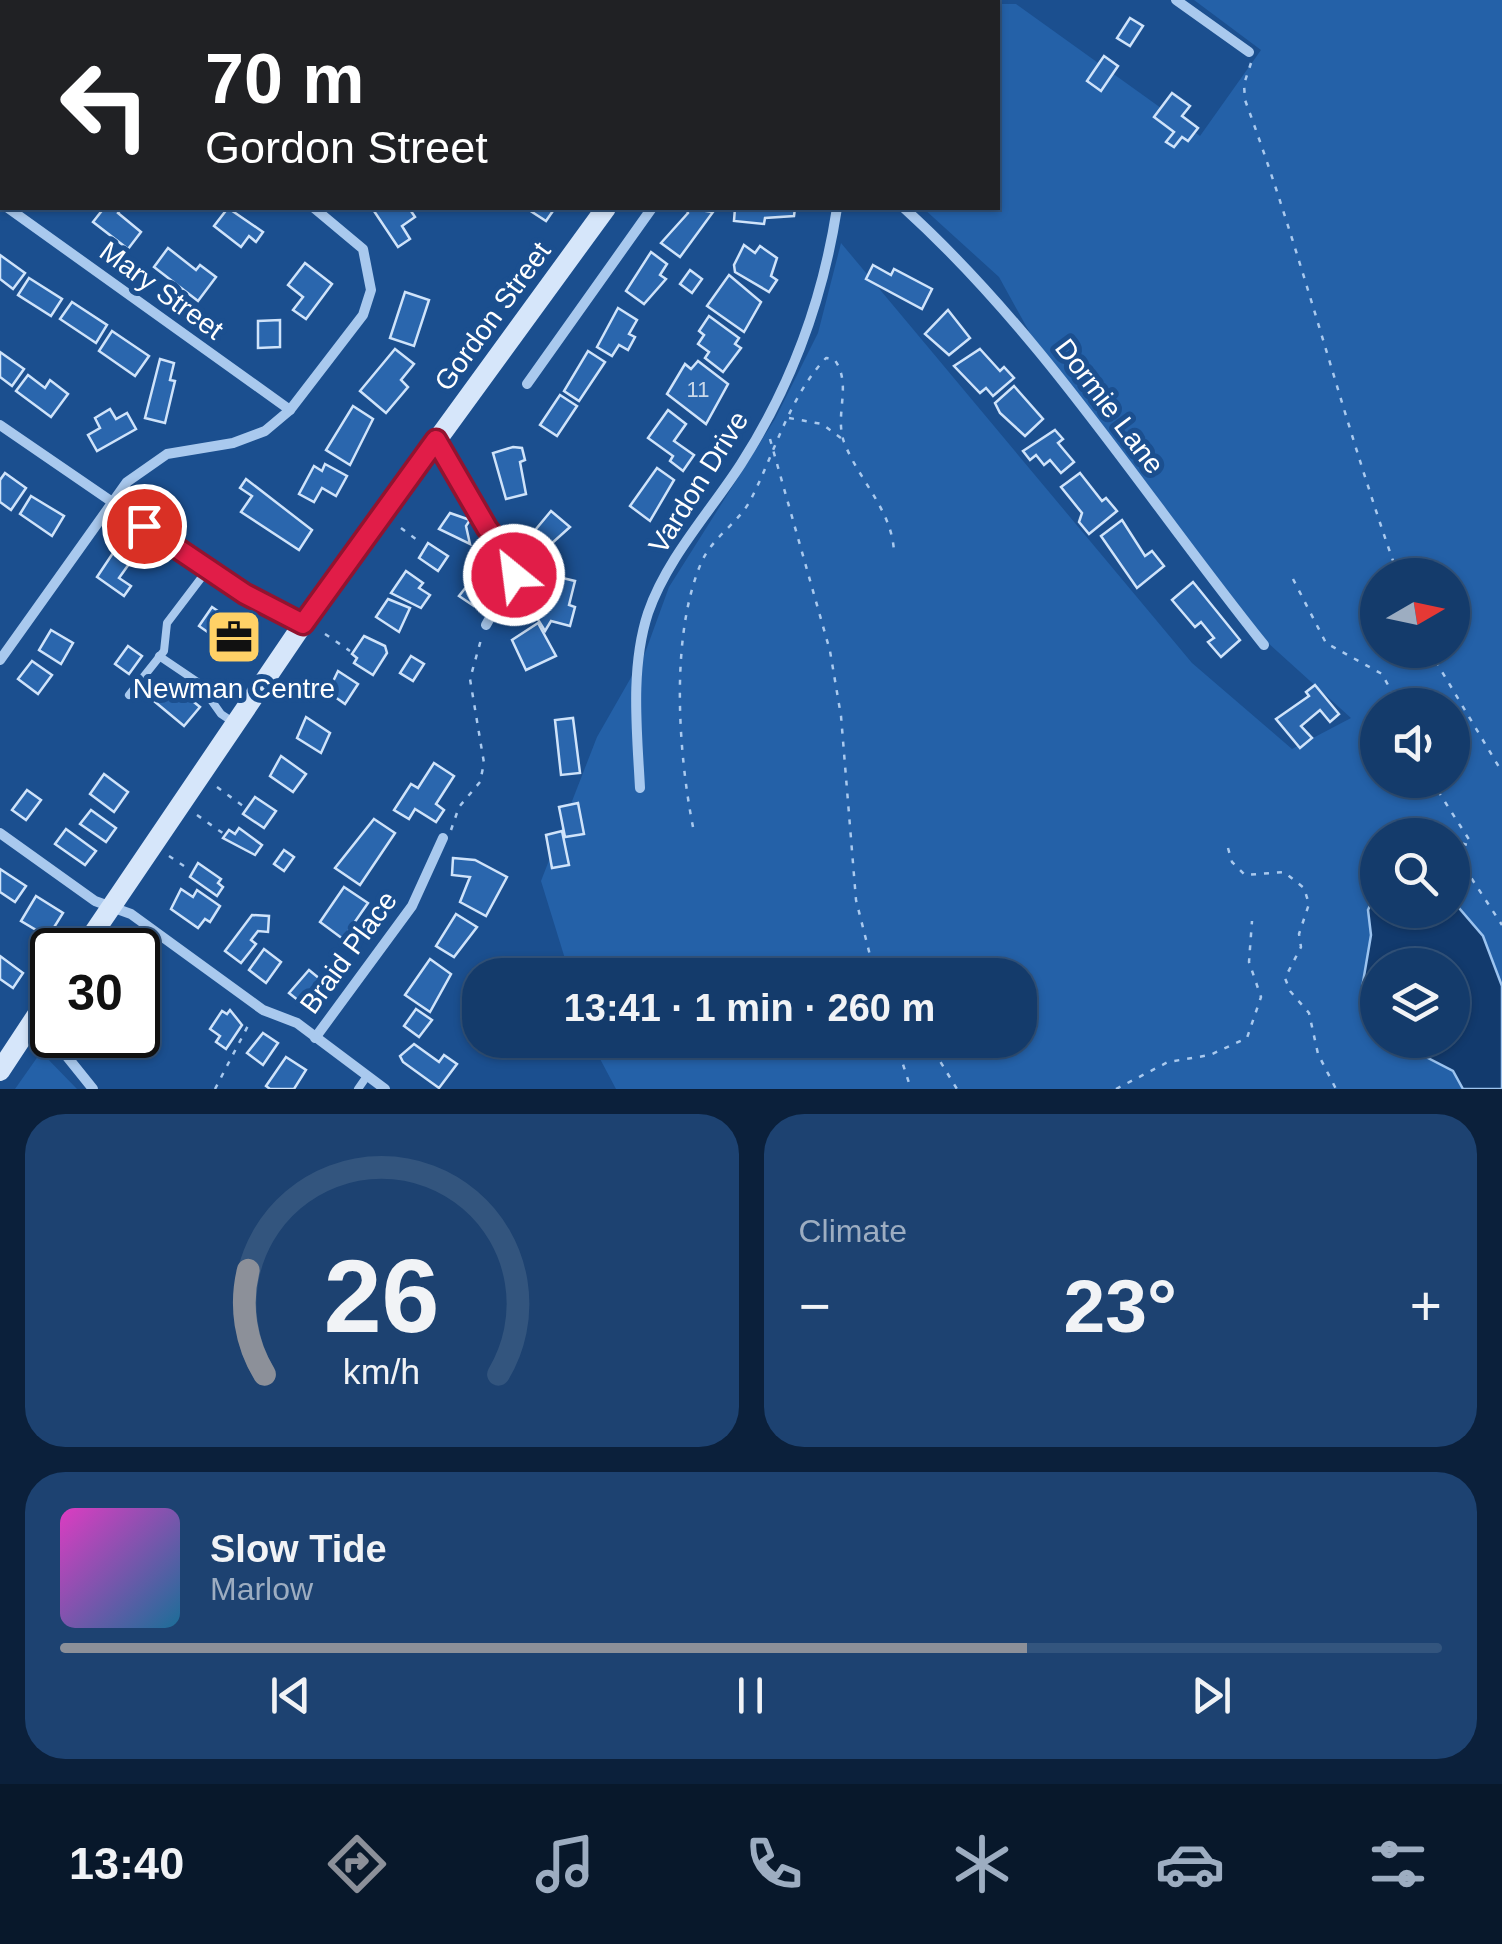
<!DOCTYPE html>
<html lang="en">
<head>
<meta charset="utf-8">
<style>
  body { margin:0; font-family:Helvetica,sans-serif; background:#1d4271; color:#f1f3f6; height:100vh; display:flex; flex-direction:column; font-size:38px; white-space:nowrap }
  * { box-sizing:border-box; margin:0 }
  p { font-size:32px; color:#9dadc1 }
  .icon { flex:none; width:55px; height:55px; fill:none; stroke:currentColor; stroke-width:2; stroke-linecap:round; stroke-linejoin:round }
  .map { position:relative; height:1089px; overflow:hidden }
  .panel { display:flex; flex-direction:column; gap:25px; padding:25px; background:#0b203b; flex:1 }
  .panel>* { flex:none }
  .top-card { position:absolute; left:0px; top:0px; width:1000px; height:210px; box-shadow:0 2px 8px #0004,0 0 0 2px #33557e; background:#202124; color:#fff; overflow:hidden }
  .needle { width:65px; rotate:81deg }
  .buttons { position:absolute; left:1360px; top:558px; display:grid; gap:20px }
  .buttons a { display:grid; place-items:center; width:110px; height:110px; border-radius:50%; background:#143b6b; box-shadow:0 2px 8px #0004,0 0 0 2px #33557e; font-size:50px }
  .speed { position:absolute; left:30px; top:928px; display:flex; gap:20px; font-size:50px; font-weight:700; text-align:center }
  .speed>* { display:grid; place-content:center; width:130px; height:130px; border-radius:50%; background:#143b6b; box-shadow:0 2px 8px #0004,0 0 0 2px #33557e; line-height:1 }
  .speed .limit { border:5px solid #111; border-radius:15px; background:#fff; color:#111 }
  .pin { position:absolute; display:grid; place-items:center; width:85px; height:85px; color:#fff; margin:-42px; border:5px solid #fff; border-radius:50%; box-shadow:0 2px 10px #0007 }
  .me { position:absolute; width:110px; margin:-55px; rotate:331deg; stroke-linejoin:round; filter:drop-shadow(0 0 8px #0008) }
  .turn { display:flex; align-items:center; gap:35px; height:210px; padding:0 40px; font-size:45px }
  .turn .icon { width:130px; height:130px; stroke-width:2.5 }
  .turn b { display:block; font-size:70px; line-height:85px }
  .big { font-size:75px; font-weight:700; line-height:1.1 }
  .panel .tile { flex:1; display:flex; flex-direction:column; justify-content:center; gap:15px; min-width:0; padding:0 35px; border-radius:40px; background:#1d4271 }
  .panel .dial { align-items:center; gap:0 }
  .dial svg { height:260px; overflow:visible; fill:none; stroke:#33557e; stroke-width:7; stroke-linecap:round; text-anchor:middle }
  .dial text { fill:#f1f3f6; stroke:none }
  .song { display:flex; align-items:center; gap:30px }
  .cover { width:120px; height:120px; border-radius:15px; background:linear-gradient(135deg,hsl(310 70% 55%),hsl(200 70% 35%)) }
  .played { height:10px; border-radius:5px; background:linear-gradient(90deg,#8c9099 70%,#33557e 70%) }
  .keys { display:flex; justify-content:space-around; direction:ltr }
  .heat { display:flex; justify-content:space-between; align-items:center; font-size:55px; direction:ltr }
  .panel .tiles { flex:1; display:grid; gap:25px; grid-template-columns:1fr 1fr }
  .tile:last-child { grid-column:span 2 }
  .trip { position:absolute; left:462px; top:958px; width:575px; height:100px; border-radius:40px; background:#143b6b; box-shadow:0 2px 8px #0004,0 0 0 2px #33557e; font-weight:700; line-height:100px; text-align:center }
  .menu { display:flex; height:160px; justify-content:space-around; align-items:center; background:#08182b; color:#9dadc1 }
  .menu .icon { width:70px; height:70px }
  .menu .active { color:#8c9099 }
  .menu b { font-size:45px; color:#f1f3f6 }
  .map>svg:first-child { display:block }
  .green { fill:#2461a8; fill-rule:evenodd }
  .water { fill:#123a6d; stroke:#9cc4f0; stroke-width:2.5 }
  .building { fill:#2a66ad; stroke:#cfe3fa; stroke-width:2.5 }
  .lines { fill:none; stroke-linecap:round; stroke-linejoin:round }
  .path { stroke:#a9c9ee; stroke-width:2.5; stroke-dasharray:5 8; stroke-linecap:butt }
  .lane { stroke:#a9c9ee; stroke-width:8 }
  .street { stroke:#a9c9ee; stroke-width:10 }
  .secondary { stroke:#d6e6fa; stroke-width:20 }
  .route-casing { stroke:#92132f; stroke-width:25 }
  .route { stroke:#e11d48; stroke-width:18 }
  .labels { text-anchor:middle; stroke-width:10; stroke-linejoin:round; paint-order:stroke }
  .number-label { font-size:22px; fill:#cad9ea }
  .street-label { font-size:28px; fill:#fff; stroke:#1b4f8f }
  .poi-label { font-size:28px; fill:#fff; stroke:#1b4f8f }
</style>
</head>
<body>
<div class="map">
<svg width="1502" height="1089" viewBox="0 0 1502 1089">
  <rect width="100%" height="100%" fill="#1b4f8f"/>
  <g class="green">
    <path d="M1194,0h308v1089h-886l-26,-49h430v-65h-450l-29,-94 56,-144 48,-84 24,-66 106,-168 43,-86 23,-90 351,420 100,86 59,-31 -83,-75 -232,-299 -37,-67 -76,-69h75v-204h18l184,132 61,-86zM1378,575h74v75h-74zM1378,705h74v75h-74zM1378,835h74v75h-74zM1378,965h74v75h-74z"/>
    <polygon points="41,1052 77,1089 15,1089"/>
  </g>
  <polygon class="water" points="1377,890 1378,910 1452,910 1453,901 1483,936 1502,986 1502,1089 1463,1089 1453,1071 1393,1040 1452,1040 1452,965 1378,965 1377,1025 1361,994 1371,935 1368,910"/>
  <g class="building">
    <polygon points="1130,18 1143,26 1130,46 1117,38"/>
    <polygon points="1104,56 1118,66 1101,91 1087,81"/>
    <polygon points="1172,93 1190,106 1182,116 1198,128 1188,141 1182,137 1174,147 1166,142 1174,132 1154,117"/>
    <polygon points="104,208 122,208 118,213 141,232 128,249 93,222"/>
    <polygon points="228,208 263,232 256,242 249,236 241,247 214,226"/>
    <polygon points="372,208 409,208 415,217 402,226 410,239 398,247"/>
    <polygon points="526,208 555,208 546,221"/>
    <polygon points="686,208 713,212 680,257 661,243 688,213"/>
    <polygon points="735,208 795,208 794,216 765,218 764,224 734,221"/>
    <polygon points="744,245 755,253 760,246 777,258 771,276 777,280 769,292 735,272 734,265"/>
    <polygon points="168,248 196,270 200,265 216,277 198,301 154,267"/>
    <polygon points="651,252 667,264 660,275 666,279 644,304 626,291"/>
    <polygon points="0,255 25,273 13,289 0,279"/>
    <polygon points="305,263 332,284 306,319 293,310 303,297 288,285"/>
    <polygon points="873,265 891,275 894,269 932,289 922,309 866,279"/>
    <polygon points="690,270 702,279 692,293 680,284"/>
    <polygon points="729,275 761,302 744,332 707,306"/>
    <polygon points="29,278 62,299 51,316 18,295"/>
    <polygon points="405,292 429,300 414,346 390,338"/>
    <polygon points="72,302 107,325 96,343 60,319"/>
    <polygon points="618,308 637,320 629,334 635,337 628,350 619,345 612,356 597,347"/>
    <polygon points="948,310 970,338 949,355 925,334"/>
    <polygon points="709,316 739,338 735,344 741,348 723,372 705,358 709,352 698,344 704,335 699,331"/>
    <polygon points="280,320 280,347 258,348 258,321"/>
    <polygon points="112,331 149,356 135,376 99,351"/>
    <polygon points="395,349 414,364 401,380 408,387 386,413 360,391"/>
    <polygon points="980,349 1000,371 1004,367 1014,378 993,396 986,388 980,393 954,366"/>
    <polygon points="588,351 605,362 579,401 564,391"/>
    <polygon points="0,352 24,369 12,386 0,377"/>
    <polygon points="160,359 174,363 170,380 175,381 165,423 145,418"/>
    <polygon points="698,361 728,384 706,424 667,394 685,364 691,369"/>
    <polygon points="28,375 45,388 50,380 68,394 51,417 16,391"/>
    <polygon points="1014,386 1043,419 1025,436 1000,413 995,403"/>
    <polygon points="560,395 577,406 557,436 540,425"/>
    <polygon points="353,406 373,419 350,465 326,450"/>
    <polygon points="110,409 116,419 127,413 136,429 97,451 88,435 100,428 95,418"/>
    <polygon points="668,410 686,424 674,441 694,455 683,471 670,461 673,456 648,438"/>
    <polygon points="1055,430 1063,439 1058,443 1074,462 1061,473 1050,460 1044,465 1036,455 1030,460 1023,451"/>
    <polygon points="513,447 522,448 525,460 520,462 526,494 506,499 493,453"/>
    <polygon points="325,464 347,476 336,496 322,488 314,502 299,494 314,466 322,471"/>
    <polygon points="657,468 674,480 650,521 630,506"/>
    <polygon points="5,473 26,488 11,510 0,502 0,480"/>
    <polygon points="1080,473 1102,501 1106,498 1117,511 1089,534 1079,522 1082,513 1061,487"/>
    <polygon points="246,479 312,530 299,550 241,512 252,496 240,488"/>
    <polygon points="31,496 64,516 52,536 20,514"/>
    <polygon points="551,511 570,527 541,553 527,540"/>
    <polygon points="450,513 470,520 466,526 470,544 439,529"/>
    <polygon points="1122,520 1145,556 1152,551 1164,566 1137,588 1101,536"/>
    <polygon points="428,543 448,556 438,571 419,558"/>
    <polygon points="113,553 129,564 119,578 131,586 124,596 97,577"/>
    <polygon points="406,571 423,583 419,588 430,595 421,608 391,593"/>
    <polygon points="550,575 575,581 569,605 575,607 570,626 551,621 545,631 534,613"/>
    <polygon points="471,581 485,591 474,606 459,596"/>
    <polygon points="1193,582 1240,640 1221,657 1208,642 1214,638 1201,622 1195,627 1172,600"/>
    <polygon points="388,599 410,608 399,632 376,617"/>
    <polygon points="212,607 253,635 239,654 199,626"/>
    <polygon points="538,623 556,656 526,670 512,640"/>
    <polygon points="51,630 73,643 61,664 39,650"/>
    <polygon points="364,636 385,646 387,653 373,675 354,663 357,658 352,654"/>
    <polygon points="128,646 142,656 129,674 115,664"/>
    <polygon points="411,656 424,664 413,681 400,673"/>
    <polygon points="32,661 52,675 38,694 18,679"/>
    <polygon points="338,671 358,684 345,704 328,692"/>
    <polygon points="169,682 200,707 184,726 154,701"/>
    <polygon points="1315,685 1339,714 1330,722 1320,710 1301,726 1312,738 1300,748 1276,719 1309,696 1306,692"/>
    <polygon points="306,717 330,733 321,753 297,738"/>
    <polygon points="573,718 580,773 561,775 555,720"/>
    <polygon points="281,756 306,774 293,792 270,776"/>
    <polygon points="434,763 454,776 436,804 444,810 436,822 415,809 409,819 394,810 411,784 418,788"/>
    <polygon points="104,774 128,792 114,812 90,794"/>
    <polygon points="27,790 41,800 26,820 12,810"/>
    <polygon points="255,797 276,811 264,828 243,814"/>
    <polygon points="578,803 584,834 565,837 559,807"/>
    <polygon points="91,810 116,828 106,842 80,824"/>
    <polygon points="374,819 395,833 360,885 335,868"/>
    <polygon points="239,828 262,845 255,855 223,838 229,830 235,834"/>
    <polygon points="66,829 96,851 85,865 55,844"/>
    <polygon points="562,831 569,865 552,868 546,835"/>
    <polygon points="284,850 294,857 284,871 274,864"/>
    <polygon points="453,858 475,860 507,877 486,916 460,902 470,877 452,875"/>
    <polygon points="198,863 221,879 218,883 223,887 217,896 190,877"/>
    <polygon points="0,869 26,886 15,902 0,892"/>
    <polygon points="344,887 368,903 343,939 320,922"/>
    <polygon points="181,889 193,897 197,890 220,906 210,922 205,919 198,928 171,909"/>
    <polygon points="36,896 63,913 48,937 21,921"/>
    <polygon points="456,914 477,927 454,957 436,946"/>
    <polygon points="252,915 269,916 268,932 258,931 251,940 256,944 241,963 225,951"/>
    <polygon points="264,949 281,962 266,983 249,970"/>
    <polygon points="0,956 23,973 13,988 0,979"/>
    <polygon points="430,959 451,974 430,1012 405,995"/>
    <polygon points="309,970 320,979 304,1005 289,993"/>
    <polygon points="416,1009 432,1020 419,1037 404,1026"/>
    <polygon points="230,1010 242,1025 226,1049 216,1042 220,1036 210,1029 222,1011 227,1014"/>
    <polygon points="263,1033 278,1043 263,1065 247,1053"/>
    <polygon points="414,1044 439,1062 444,1055 457,1064 439,1088 403,1062 400,1056"/>
    <polygon points="286,1057 306,1070 294,1089 270,1089 266,1086"/>
  </g>
  <g class="lines">
    <g class="path">
      <path d="M1251,63l-7,21 1,16c58,156 97,318 153,475"/>
      <polyline points="789,418 822,424 841,438"/>
      <polyline points="770,439 830,651 841,716 856,900 875,975"/>
      <polyline points="401,528 421,543"/>
      <polyline points="1293,579 1326,643 1382,674 1399,705"/>
      <polyline points="325,634 350,651"/>
      <polyline points="1429,650 1502,772"/>
      <polyline points="1431,780 1470,841 1468,845 1452,841"/>
      <polyline points="217,787 243,806"/>
      <polyline points="197,815 224,834"/>
      <path d="M693,827c-15,-76 -23,-194 9,-266 11,-24 36,-38 48,-60 24,-46 39,-104 76,-143l8,1c19,25 0,55 10,83 15,39 50,70 50,113"/>
      <polyline points="451,830 459,807 480,782 484,763 470,679 482,636"/>
      <polyline points="1228,848 1232,862 1245,875 1284,872 1304,888 1309,904 1299,934 1301,947 1285,978 1290,991 1309,1013 1318,1054 1336,1089"/>
      <polyline points="169,856 190,870"/>
      <polyline points="1452,862 1468,873 1502,925"/>
      <polyline points="895,1040 911,1089"/>
      <polyline points="927,1040 957,1089"/>
      <polyline points="215,1089 251,1020"/>
      <polyline points="1116,1089 1168,1062 1210,1055 1247,1038 1261,997 1249,962 1252,921"/>
    </g>
    <g class="lane">
      <polyline points="956,0 959,2"/>
      <polyline points="159,656 199,683 221,714 233,722"/>
      <polyline points="129,695 164,651 167,623 208,569"/>
      <polyline points="358,1089 367,1076"/>
    </g>
    <g class="street">
      <polyline points="18,0 22,2"/>
      <polyline points="348,0 351,2"/>
      <polyline points="644,0 648,2"/>
      <polyline points="1176,0 1249,52"/>
      <polyline points="0,201 2,203"/>
      <polyline points="8,208 290,410"/>
      <path d="M904,208c141,128 241,289 360,437"/>
      <polyline points="527,384 652,208"/>
      <polyline points="0,425 245,593 303,624"/>
      <polyline points="436,441 487,528 510,558 514,575 486,625"/>
      <polyline points="0,660 127,482 167,454 233,443 265,431 290,410 363,315 371,290 363,249 314,208"/>
      <path d="M640,788c-3,-57 -10,-120 8,-175 19,-55 62,-101 93,-149 50,-78 82,-165 96,-256"/>
      <polyline points="0,833 95,901 131,914 263,1010 297,1023 385,1089"/>
      <polyline points="36,1018 93,1089"/>
      <polyline points="315,1038 412,906 443,838"/>
    </g>
    <g class="secondary">
      <polyline points="755,2 757,0"/>
      <polyline points="82,950 303,624 606,208"/>
      <polyline points="0,1071 52,992"/>
    </g>
  </g>
  <g class="lines">
    <g class="route-casing">
      <polyline id="route" points="144,526 245,594 303,624 436,440 487,528 510,558 514,575"/>
    </g>
    <use href="#route" class="route"/>
  </g>
  <defs>
    <g id="office-square" transform="scale(2.875)"><rect x="-9" y="-9" width="18" height="18" rx="4" fill="#ffd166" stroke="#1b4f8f"/><path d="M-6-3h4V-5.5h4V-3h4V5H-6ZM-1-4.5V-3h2v-1.5ZM-6 0V1H6V0Z" fill="#111"/></g>
  </defs>
  <g fill-rule="evenodd">
    <use href="#office-square" x="234" y="637"/>
  </g>
  <g class="labels">
    <g class="number-label">
      <text x="698" y="397">11</text>
    </g>
    <g class="street-label">
      <text transform="translate(162 290) rotate(36)" y="10">Mary Street</text>
      <text transform="translate(492 316) rotate(-54)" y="10">Gordon Street</text>
      <text transform="translate(1110 406) rotate(53)" y="10">Dormie Lane</text>
      <text transform="translate(698 482) rotate(-58)" y="10">Vardon Drive</text>
      <text transform="translate(348 952) rotate(-54)" y="10">Braid Place</text>
    </g>
    <g class="poi-label">
      <text x="234" y="698">Newman Centre</text>
    </g>
  </g>
</svg>
<div class="buttons">
<a><svg class="needle" viewBox="-14 -14 28 28"><path d="M0-13l5 13h-10z" fill="#e53935"/><path d="M0 13l5-13h-10z" fill="#9dadc1"/></svg></a>
<a><svg class="icon" aria-label="sound" viewBox="0 0 24 24"><path d="M4 9h4l5-4v14l-5-4H4zM17 9q2 3 0 6"/></svg></a>
<a><svg class="icon" aria-label="search" viewBox="0 0 24 24"><circle cx="10" cy="10" r="6"/><path d="M15 15l6 6"/></svg></a>
<a><svg class="icon" aria-label="layers" viewBox="0 0 24 24"><path d="M12 4l9 5-9 5-9-5zM3 14l9 5 9-5"/></svg></a>
</div>
<div class="speed"><div class="limit">30</div></div>
<div class="pin" style="left:144px;top:526px;background:#d93025"><svg class="icon" aria-label="arrive" viewBox="0 0 24 24"><path d="M6 21V4h12l-3 4 3 4H6"/></svg></div>
<svg class="me" style="left:514px;top:575px" viewBox="-20 -20 40 40"><circle r="17" fill="#e11d48" stroke="#fff" stroke-width="3"/><path d="M0-11L8 9 0 5-8 9z" fill="#fff"/></svg>
<div class="trip">13:41 · 1 min · 260 m</div>
<div class="top-card">
<div class="turn"><svg class="icon" aria-label="left" viewBox="0 0 24 24"><path d="M17 20v-9H6M10 6l-5 5 5 5"/></svg><div><b>70 m</b>Gordon Street</div></div>
</div>
</div>
<section class="panel">
<div class="tiles">
<div class="tile dial"><svg viewBox="0 0 100 80">
<path d="M14 69A42 42 0 1 1 86 69"/>
<path d="M14 69A42 42 0 0 1 9 37" stroke="#8c9099"/>
<text x="50" y="56" font-size="32" font-weight="700">26</text>
<text x="50" y="72" font-size="11">km/h</text>
</svg></div>
<div class="tile"><p>Climate</p>
<div class="heat"><a>−</a><b class="big">23°</b><a>+</a></div>
</div>
<div class="tile">
<div class="song"><i class="cover"></i><div><b>Slow Tide</b><p>Marlow</p></div></div>
<div class="played"></div>
<div class="keys"><svg class="icon" aria-label="previous" viewBox="0 0 24 24"><path d="M18 5L8 12l10 7zM5 5v14"/></svg><svg class="icon" aria-label="pause" viewBox="0 0 24 24"><path d="M8 5v14M16 5v14"/></svg><svg class="icon" aria-label="next" viewBox="0 0 24 24"><path d="M6 5l10 7-10 7zM19 5v14"/></svg></div>
</div>
</div>
</section>
<nav class="menu">
<b>13:40</b>
<svg class="icon active" aria-label="directions" viewBox="0 0 24 24"><path d="M12 3l9 9-9 9-9-9zM9 14v-3h6M13 9l2 2-2 2"/></svg>
<svg class="icon" aria-label="music" viewBox="0 0 24 24"><path d="M9 18V5l10-2v13"/><circle cx="6" cy="18" r="3"/><circle cx="16" cy="16" r="3"/></svg>
<svg class="icon" aria-label="phone" viewBox="0 0 24 24"><path d="M5 4h4l2 5-3 2q2 4 5 5l2-3 5 2v4C11 20 4 13 5 4z"/></svg>
<svg class="icon" aria-label="climate" viewBox="0 0 24 24"><path d="M12 3v18M4 7l16 10M4 17L20 7"/></svg>
<svg class="icon" aria-label="car" viewBox="0 0 24 24"><path d="M5 17H2v-5l4-1 3-4h7l3 4 3 1v5h-3M9 17h6M6 11h13"/><circle cx="7" cy="17" r="2"/><circle cx="17" cy="17" r="2"/></svg>
<svg class="icon" aria-label="filters" viewBox="0 0 24 24"><path d="M4 7h16M4 17h16"/><circle cx="9" cy="7" r="2"/><circle cx="15" cy="17" r="2"/></svg>
</nav>
</body>
</html>
